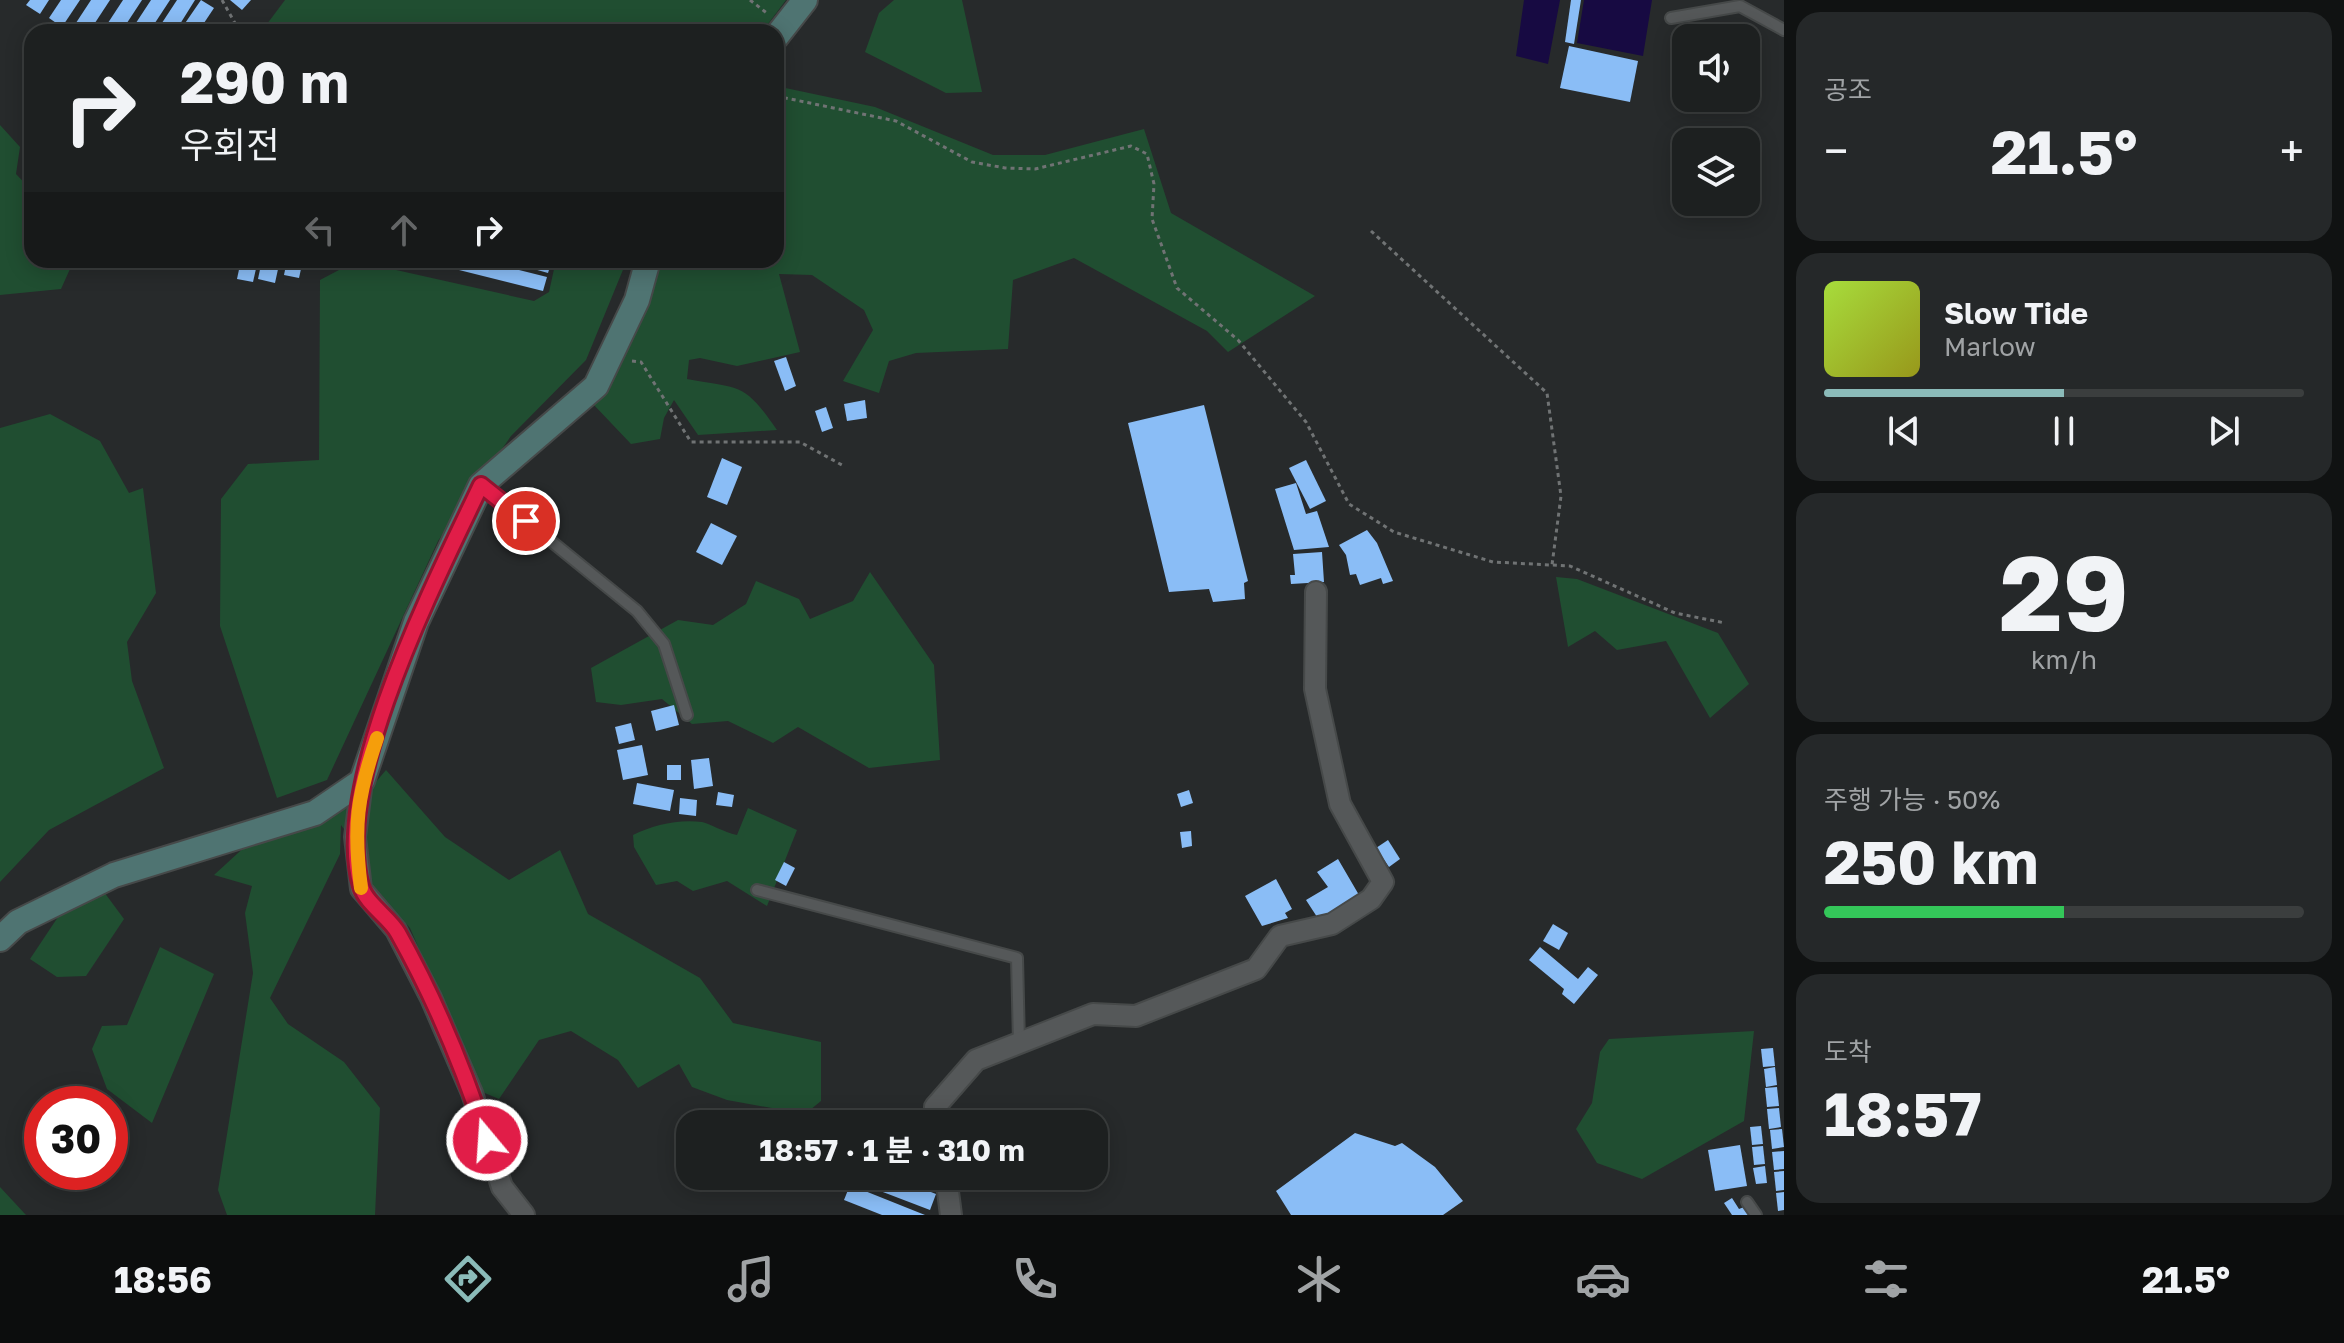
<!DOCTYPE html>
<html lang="ko">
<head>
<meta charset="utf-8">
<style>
  body { margin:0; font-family:"Golos Text","Noto Sans KR",sans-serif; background:#252829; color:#f1f3f6; height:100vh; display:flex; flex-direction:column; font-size:30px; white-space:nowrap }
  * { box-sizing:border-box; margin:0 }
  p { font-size:26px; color:#a0a3a5 }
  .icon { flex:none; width:44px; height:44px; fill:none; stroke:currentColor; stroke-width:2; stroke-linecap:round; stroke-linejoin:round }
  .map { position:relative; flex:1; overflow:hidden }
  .drawer { display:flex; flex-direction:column; gap:12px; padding:12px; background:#101212; width:560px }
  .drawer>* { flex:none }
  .hud { position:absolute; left:24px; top:24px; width:760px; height:244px; border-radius:24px; box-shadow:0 4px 20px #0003,0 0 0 2px #3b3e3e; background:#1d2020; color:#f1f3f6; overflow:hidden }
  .tools { position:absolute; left:1672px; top:24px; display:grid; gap:16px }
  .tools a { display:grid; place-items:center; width:88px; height:88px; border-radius:16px; background:#1d2020; box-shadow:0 4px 20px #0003,0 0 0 2px #3b3e3e; font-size:40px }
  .speed { position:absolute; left:24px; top:1086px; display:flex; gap:16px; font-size:40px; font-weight:700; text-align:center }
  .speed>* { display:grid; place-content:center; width:104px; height:104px; border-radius:50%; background:#1d2020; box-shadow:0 4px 20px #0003,0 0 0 2px #3b3e3e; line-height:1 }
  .speed .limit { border:12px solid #d22; background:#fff; color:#111 }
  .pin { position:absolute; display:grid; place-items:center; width:68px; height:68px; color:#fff; margin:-34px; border:4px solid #fff; border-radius:50%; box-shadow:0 2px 8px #0007 }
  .me { position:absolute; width:88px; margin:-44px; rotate:342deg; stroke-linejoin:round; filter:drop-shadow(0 0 6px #0008) }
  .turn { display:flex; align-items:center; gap:28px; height:168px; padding:0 24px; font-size:36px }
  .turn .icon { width:104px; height:104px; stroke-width:2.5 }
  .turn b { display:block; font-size:56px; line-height:68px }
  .lanes { display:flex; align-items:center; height:76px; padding:0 24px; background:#0003; justify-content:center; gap:40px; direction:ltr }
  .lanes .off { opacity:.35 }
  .big { font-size:60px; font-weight:700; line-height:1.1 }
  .drawer .card { flex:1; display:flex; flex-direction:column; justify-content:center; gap:12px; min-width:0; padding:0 28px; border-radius:24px; background:#252829 }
  .drawer .dial { align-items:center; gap:0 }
  .dial b { font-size:104px; line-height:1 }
  .song { display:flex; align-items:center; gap:24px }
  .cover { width:96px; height:96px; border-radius:12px; background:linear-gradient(135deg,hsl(80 70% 55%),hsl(60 70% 35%)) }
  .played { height:8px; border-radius:4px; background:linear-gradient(90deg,#8bbbb9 50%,#3b3e3e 50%) }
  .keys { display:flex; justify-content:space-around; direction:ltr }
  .heat { display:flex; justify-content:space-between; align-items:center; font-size:44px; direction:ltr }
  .charge { height:12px; border-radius:6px; background:linear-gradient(90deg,#34c759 50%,#3b3e3e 0) }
  .trip { position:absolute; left:676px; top:1110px; width:432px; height:80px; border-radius:24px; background:#1d2020; box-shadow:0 4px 20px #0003,0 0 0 2px #3b3e3e; font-weight:700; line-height:80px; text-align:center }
  .dock { display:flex; height:128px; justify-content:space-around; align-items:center; background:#0c0d0d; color:#a0a3a5 }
  .dock .icon { width:56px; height:56px }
  .dock .current { color:#8bbbb9 }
  .dock b { font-size:36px; color:#f1f3f6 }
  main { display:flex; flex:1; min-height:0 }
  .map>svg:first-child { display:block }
  .green { fill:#204e31 }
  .water { fill:#170a42 }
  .building { fill:#8abdf6 }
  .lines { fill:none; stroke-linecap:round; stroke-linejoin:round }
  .lane-casing { stroke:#464949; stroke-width:14 }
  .street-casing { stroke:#464949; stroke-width:24 }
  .secondary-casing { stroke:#464949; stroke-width:28 }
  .path { stroke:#707374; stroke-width:3; stroke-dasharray:4 4; stroke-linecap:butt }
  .lane { stroke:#555859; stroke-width:10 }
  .street { stroke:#555859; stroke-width:20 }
  .secondary { stroke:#4f7472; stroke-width:24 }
  .route-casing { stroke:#92132f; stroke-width:20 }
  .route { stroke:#e11d48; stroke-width:14 }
  .slow { stroke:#f59e0b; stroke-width:14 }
</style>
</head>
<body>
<main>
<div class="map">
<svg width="1784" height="1215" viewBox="0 0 1784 1215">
  <rect width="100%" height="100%" fill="#272a2b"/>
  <g class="green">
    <polygon points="285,0 786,0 762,32 261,32"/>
    <polygon points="894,0 962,0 982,92 946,93 865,52 879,13"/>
    <path d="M776,86l99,21 118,48h52l99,-26 27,84 144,83 -87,56 -21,-21 -133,-73 -61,22 -5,69 -92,4 -27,8 -10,32 -36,-12 30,-51 -9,-20 -52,-35 -33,-1 21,78 -63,14 -37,-8 -11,2 -2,19c54,10 57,3 90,51l-79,5 -24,-35 -10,18 -4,21 -29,5 -38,-40 33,-53 33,-91h117z"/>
    <polygon points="0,125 20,147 16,174 32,191 32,260 74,260 61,289 0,295"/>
    <polygon points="556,260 627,260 586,360 511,436 438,541 327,780 277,798 220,626 221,499 248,464 319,460 320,280 356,261 534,301 549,292"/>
    <polygon points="50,414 100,441 129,493 143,488 156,593 127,642 132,681 164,768 49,830 0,882 0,428"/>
    <polygon points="870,572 934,665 940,760 869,768 798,727 773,743 728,721 692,724 662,699 621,705 596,702 591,668 678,620 713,625 746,604 756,581 799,599 810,619 853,601"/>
    <polygon points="1556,577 1577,579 1718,633 1749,684 1710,718 1666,641 1617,650 1595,631 1568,647"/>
    <polygon points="386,770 445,837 509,880 560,850 588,914 700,978 733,1023 821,1042 821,1101 805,1114 727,1100 692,1087 679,1064 638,1088 618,1060 571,1031 539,1040 499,1099 480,1091 410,928 371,887 368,862 341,825 340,854 270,998 288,1024 344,1062 380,1108 375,1215 227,1215 218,1190 253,973 245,913 252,886 214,875 250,842 340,802 353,809"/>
    <path d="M748,808l49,22 -30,76 -40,-25 -34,10 -16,-10 -21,4 -22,-38 -1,-12c20,-10 45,-16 69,-13 9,2 21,10 35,13z"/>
    <polygon points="104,892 124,919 86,976 57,977 30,959 58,917"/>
    <polygon points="160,947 214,974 152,1123 107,1089 92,1049 102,1026 127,1025"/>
    <polygon points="1754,1031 1744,1121 1642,1179 1597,1163 1576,1129 1592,1103 1600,1052 1609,1039"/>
    <polygon points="0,1187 26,1215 0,1215"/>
  </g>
  <g class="water">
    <polygon points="1524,0 1560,0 1548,64 1516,56"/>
    <polygon points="1584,0 1652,0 1643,56 1577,43"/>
  </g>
  <g class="building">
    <polygon points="30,0 49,0 40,14 26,5"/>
    <polygon points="61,0 80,0 62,27 49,18"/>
    <polygon points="91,0 110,0 89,32 70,32"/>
    <polygon points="123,0 142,0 121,32 102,32"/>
    <polygon points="151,0 170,0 149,32 130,32"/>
    <polygon points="177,0 195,0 175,32 156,32"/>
    <polygon points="201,0 214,8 198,32 179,32"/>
    <polygon points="230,0 251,0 242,10"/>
    <polygon points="1571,0 1581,0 1574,44 1565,42"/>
    <polygon points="1569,46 1638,61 1630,102 1560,88"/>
    <polygon points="241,260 258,260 253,282 237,279"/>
    <polygon points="262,260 280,260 275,283 258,279"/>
    <polygon points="287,260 303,260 299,278 284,275"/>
    <polygon points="408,260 432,260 431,267"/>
    <polygon points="445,260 479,260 547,277 543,291 443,266"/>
    <polygon points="502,260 552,260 548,273"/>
    <polygon points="786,357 796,386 785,391 774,361"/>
    <polygon points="865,400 867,418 847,421 844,404"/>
    <polygon points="1204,405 1248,581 1244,583 1245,599 1213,602 1209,589 1169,592 1128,423"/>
    <polygon points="826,407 833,428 822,432 815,411"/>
    <polygon points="722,458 742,467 727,505 707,497"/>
    <polygon points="1306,460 1326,501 1310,509 1289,468"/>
    <polygon points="1296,483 1306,514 1317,511 1329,547 1294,550 1275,489"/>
    <polygon points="711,523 737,536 722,565 696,552"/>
    <polygon points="1367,530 1377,543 1393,581 1383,584 1381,578 1360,585 1356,574 1350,575 1346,555 1339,545"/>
    <polygon points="1322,552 1324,582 1291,584 1290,575 1295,575 1293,554"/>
    <polygon points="674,705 679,725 656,731 651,711"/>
    <polygon points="631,723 635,740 619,744 615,727"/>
    <polygon points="642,745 648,775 623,780 617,750"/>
    <polygon points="709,758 713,786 694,789 691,760"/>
    <rect x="667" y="765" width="14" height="15"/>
    <polygon points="637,783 674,790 670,811 633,804"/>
    <polygon points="1189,790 1193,803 1181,807 1177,794"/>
    <polygon points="718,792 734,795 732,807 716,805"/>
    <polygon points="680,798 697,800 696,816 679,814"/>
    <polygon points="1191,831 1192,846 1182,848 1180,832"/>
    <polygon points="1388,840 1400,859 1389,867 1376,848"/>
    <polygon points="1338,859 1359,895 1319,920 1306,900 1328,887 1317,872"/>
    <polygon points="784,862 795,868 786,886 775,880"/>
    <polygon points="1276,879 1292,909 1285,913 1288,918 1262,926 1245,896"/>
    <polygon points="1553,924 1568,933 1559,950 1543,941"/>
    <polygon points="1540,947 1578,979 1588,967 1598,975 1574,1004 1562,994 1564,989 1529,960"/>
    <polygon points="1773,1048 1775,1066 1763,1067 1761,1049"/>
    <polygon points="1775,1067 1777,1085 1766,1087 1764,1069"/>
    <polygon points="1777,1087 1779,1106 1767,1107 1765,1088"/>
    <polygon points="1779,1108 1781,1127 1769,1129 1767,1109"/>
    <polygon points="1761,1126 1763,1144 1752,1145 1750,1127"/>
    <polygon points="1782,1129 1784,1147 1772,1149 1770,1130"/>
    <polygon points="1355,1133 1395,1146 1402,1143 1435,1167 1463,1201 1443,1215 1291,1215 1276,1191"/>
    <polygon points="1740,1145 1747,1186 1715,1191 1708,1150"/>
    <polygon points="1763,1146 1765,1164 1754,1165 1752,1147"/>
    <polygon points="1784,1151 1784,1169 1774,1170 1772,1152"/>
    <polygon points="1765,1166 1767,1183 1756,1184 1753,1168"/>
    <polygon points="1784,1171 1784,1190 1776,1191 1774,1172"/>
    <polygon points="841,1176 890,1176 936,1194 930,1210"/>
    <polygon points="850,1185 925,1215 882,1215 844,1200"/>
    <polygon points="1784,1192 1784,1210 1778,1211 1776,1193"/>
    <polygon points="1732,1198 1739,1209 1744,1207 1749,1215 1732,1215 1724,1203"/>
  </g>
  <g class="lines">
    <g class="lane-casing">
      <g id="lane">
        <polyline points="1671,18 1740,6 1784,30"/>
        <polyline points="483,486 637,611 664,644 687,715"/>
        <polyline points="757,890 1017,958 1019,1043"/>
        <polyline points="1747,1202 1756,1215"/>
      </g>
    </g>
    <g class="street-casing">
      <g id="street">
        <polyline points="362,781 355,837 361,889 396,930 431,998 472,1093 502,1187 524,1215"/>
        <polyline points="938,1124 935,1107 976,1060 1093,1014 1136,1016 1256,969 1280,936 1332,924 1371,899 1383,882 1340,804 1315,689 1316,592"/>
        <polyline points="946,1176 951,1215"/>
      </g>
    </g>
    <g class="secondary-casing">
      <g id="secondary">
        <polyline points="776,37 805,0"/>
        <polyline points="0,939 18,922 114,875 315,813 362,781 416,622 481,485 596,386 637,300 648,260"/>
      </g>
    </g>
    <g class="path">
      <polyline points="222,0 240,32"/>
      <polyline points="750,0 768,14"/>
      <polyline points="776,96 896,121 972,162 1005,168 1035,169 1131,146 1147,154 1154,184 1152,219 1177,288 1238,340 1306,422 1349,504 1394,532 1493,562 1570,566 1675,613 1725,623"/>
      <polyline points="1371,231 1547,393 1561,496 1552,565"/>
      <polyline points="632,361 641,362 691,442 800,442 842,465"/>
    </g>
    <use href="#lane" class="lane"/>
    <use href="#street" class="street"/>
    <use href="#secondary" class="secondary"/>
  </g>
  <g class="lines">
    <g class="route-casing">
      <path id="route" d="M487,1140c-23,-71 -52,-141 -89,-207 -9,-16 -32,-29 -37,-47 -30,-102 75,-306 120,-401l45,36"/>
    </g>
    <use href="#route" class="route"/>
    <path class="slow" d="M361,888c-8,-61 -4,-92 16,-150"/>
  </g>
</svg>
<div class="tools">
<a><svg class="icon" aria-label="sound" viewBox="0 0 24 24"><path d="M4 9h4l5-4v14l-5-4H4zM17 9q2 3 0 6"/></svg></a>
<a><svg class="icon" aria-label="layers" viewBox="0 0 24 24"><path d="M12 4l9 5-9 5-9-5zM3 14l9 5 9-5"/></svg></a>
</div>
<div class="speed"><div class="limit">30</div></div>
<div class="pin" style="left:526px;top:521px;background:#d93025"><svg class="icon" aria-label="arrive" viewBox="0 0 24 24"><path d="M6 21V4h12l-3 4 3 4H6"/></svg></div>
<svg class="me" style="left:487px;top:1140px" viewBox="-20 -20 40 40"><circle r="17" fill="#e11d48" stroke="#fff" stroke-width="3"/><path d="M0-11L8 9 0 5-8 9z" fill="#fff"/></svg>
<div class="trip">18:57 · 1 분 · 310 m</div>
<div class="hud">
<div class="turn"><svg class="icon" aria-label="right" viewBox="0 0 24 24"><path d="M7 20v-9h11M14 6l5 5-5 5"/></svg><div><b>290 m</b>우회전</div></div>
<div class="lanes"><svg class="icon off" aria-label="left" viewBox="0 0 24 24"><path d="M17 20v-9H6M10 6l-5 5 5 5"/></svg><svg class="icon off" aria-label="ahead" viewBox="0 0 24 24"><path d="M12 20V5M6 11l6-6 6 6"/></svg><svg class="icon" aria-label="right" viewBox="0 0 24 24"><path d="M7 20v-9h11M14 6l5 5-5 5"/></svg></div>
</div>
</div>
<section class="drawer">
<div class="card"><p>공조</p>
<div class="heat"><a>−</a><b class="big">21.5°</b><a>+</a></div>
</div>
<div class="card">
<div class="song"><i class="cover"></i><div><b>Slow Tide</b><p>Marlow</p></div></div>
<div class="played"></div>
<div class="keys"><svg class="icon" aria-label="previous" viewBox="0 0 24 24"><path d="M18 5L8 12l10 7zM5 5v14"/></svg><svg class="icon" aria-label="pause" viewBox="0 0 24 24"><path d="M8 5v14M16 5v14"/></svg><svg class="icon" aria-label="next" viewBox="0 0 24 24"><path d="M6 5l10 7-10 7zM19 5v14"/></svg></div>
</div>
<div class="card dial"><b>29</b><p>km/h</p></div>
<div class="card"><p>주행 가능 · 50%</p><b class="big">250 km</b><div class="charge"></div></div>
<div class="card"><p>도착</p><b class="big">18:57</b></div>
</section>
</main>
<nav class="dock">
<b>18:56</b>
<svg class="icon current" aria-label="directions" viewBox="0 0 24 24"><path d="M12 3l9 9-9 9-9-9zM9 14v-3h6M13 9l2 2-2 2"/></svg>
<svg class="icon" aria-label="music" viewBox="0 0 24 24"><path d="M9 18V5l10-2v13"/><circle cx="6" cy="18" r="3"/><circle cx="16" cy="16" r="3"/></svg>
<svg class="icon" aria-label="phone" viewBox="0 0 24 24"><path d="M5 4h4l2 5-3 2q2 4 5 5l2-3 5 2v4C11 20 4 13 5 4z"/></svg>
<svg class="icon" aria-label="climate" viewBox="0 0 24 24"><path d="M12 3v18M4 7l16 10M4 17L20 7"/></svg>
<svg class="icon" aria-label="car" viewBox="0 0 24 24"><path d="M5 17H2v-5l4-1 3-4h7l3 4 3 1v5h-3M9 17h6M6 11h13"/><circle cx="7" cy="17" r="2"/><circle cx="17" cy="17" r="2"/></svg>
<svg class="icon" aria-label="filters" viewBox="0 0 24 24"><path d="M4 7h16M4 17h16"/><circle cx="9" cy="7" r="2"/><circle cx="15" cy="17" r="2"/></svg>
<b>21.5°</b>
</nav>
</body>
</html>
